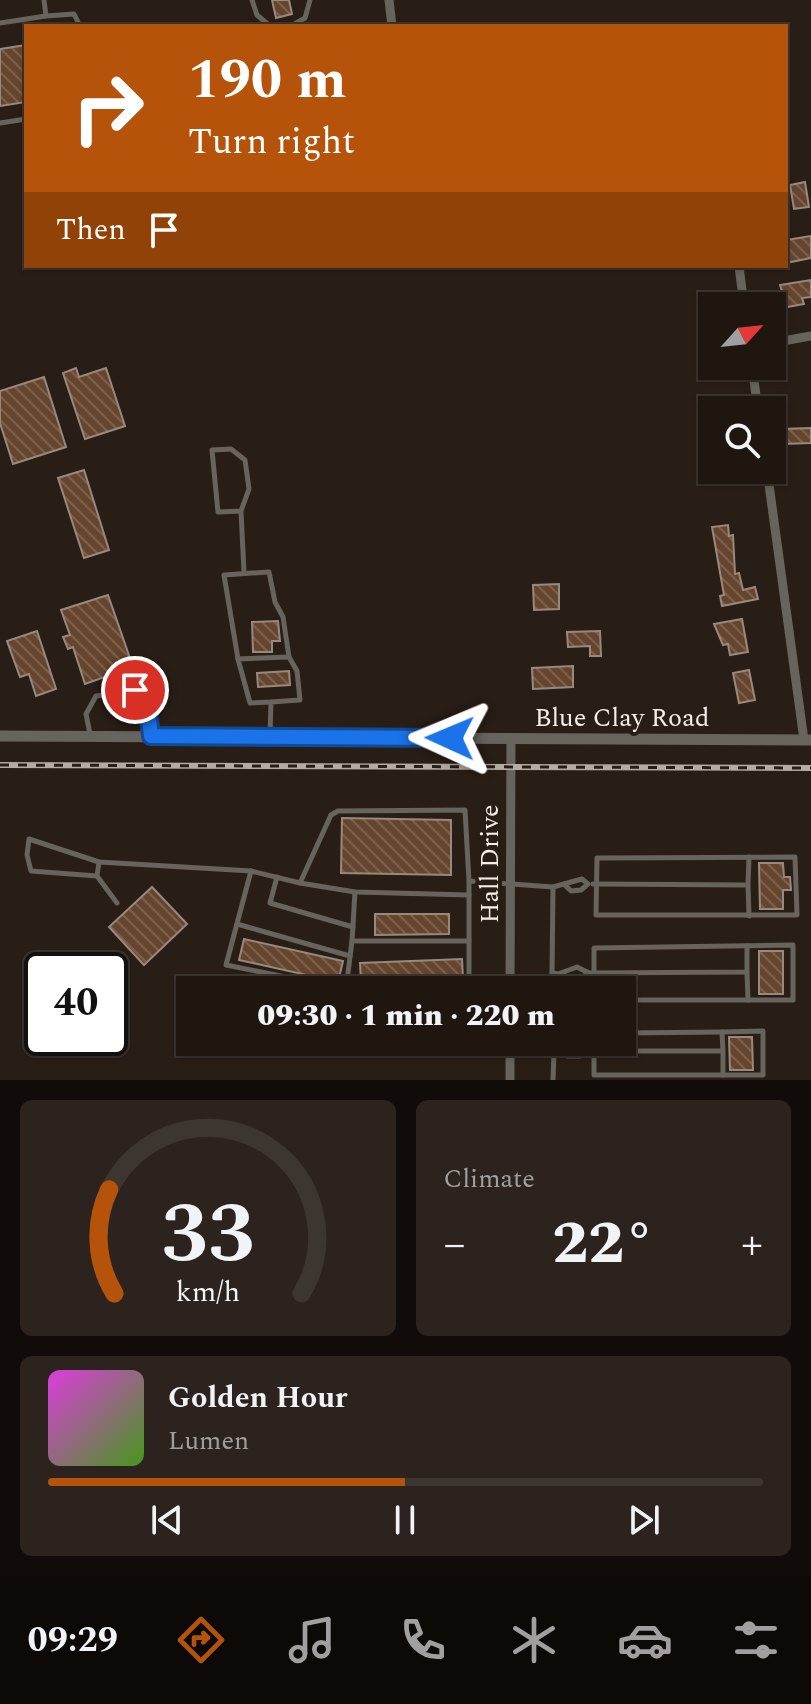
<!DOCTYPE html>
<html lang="en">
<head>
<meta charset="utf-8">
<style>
  body { margin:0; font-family:Spectral,serif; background:#2c231e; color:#f1f3f6; height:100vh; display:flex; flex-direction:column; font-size:30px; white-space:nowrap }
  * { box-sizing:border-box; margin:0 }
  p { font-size:26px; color:#a19f9f }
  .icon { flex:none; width:44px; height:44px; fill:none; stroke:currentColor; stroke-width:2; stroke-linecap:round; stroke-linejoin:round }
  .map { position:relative; height:1080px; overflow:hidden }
  .drawer { display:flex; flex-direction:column; gap:20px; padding:20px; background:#110c09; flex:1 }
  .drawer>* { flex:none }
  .hud { position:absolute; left:24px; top:24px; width:764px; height:244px; border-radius:0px; box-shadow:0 2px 6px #0004,0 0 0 2px #3c3530; background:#b45309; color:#fff; overflow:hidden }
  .needle { width:52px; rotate:63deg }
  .controls { position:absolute; left:698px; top:292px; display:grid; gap:16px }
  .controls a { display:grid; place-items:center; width:88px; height:88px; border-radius:0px; background:#1f1610; box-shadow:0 2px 6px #0004,0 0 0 2px #3c3530; font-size:40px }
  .speed { position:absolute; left:24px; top:952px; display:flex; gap:16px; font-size:40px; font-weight:700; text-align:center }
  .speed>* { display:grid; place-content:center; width:104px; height:104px; border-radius:50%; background:#1f1610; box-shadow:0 2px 6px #0004,0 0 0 2px #3c3530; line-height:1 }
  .speed .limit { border:4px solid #111; border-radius:12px; background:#fff; color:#111 }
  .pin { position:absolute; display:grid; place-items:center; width:68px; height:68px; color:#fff; margin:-34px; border:4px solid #fff; border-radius:50%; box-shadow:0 2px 8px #0007 }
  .me { position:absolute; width:88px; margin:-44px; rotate:271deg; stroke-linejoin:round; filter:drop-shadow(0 0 6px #0008) }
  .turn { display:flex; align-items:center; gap:28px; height:168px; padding:0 32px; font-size:36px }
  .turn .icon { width:104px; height:104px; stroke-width:2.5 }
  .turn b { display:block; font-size:56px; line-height:68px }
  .then { display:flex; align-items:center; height:76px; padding:0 32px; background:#0003; gap:16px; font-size:30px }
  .big { font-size:60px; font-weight:800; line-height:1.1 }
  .drawer .card { flex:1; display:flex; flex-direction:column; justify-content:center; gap:12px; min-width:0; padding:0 28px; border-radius:12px; background:#2c231e }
  .drawer .dial { align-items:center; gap:0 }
  .dial svg { height:208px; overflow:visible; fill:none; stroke:#3c3530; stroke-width:7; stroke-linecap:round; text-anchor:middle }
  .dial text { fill:#f1f3f6; stroke:none }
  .song { display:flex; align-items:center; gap:24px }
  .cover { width:96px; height:96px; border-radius:12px; background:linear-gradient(135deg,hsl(300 70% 55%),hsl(100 70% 35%)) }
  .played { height:8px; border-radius:4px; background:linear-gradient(90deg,#b45309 50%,#3c3530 50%) }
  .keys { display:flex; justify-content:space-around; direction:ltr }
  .heat { display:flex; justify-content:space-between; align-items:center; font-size:44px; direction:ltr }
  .drawer .tiles { flex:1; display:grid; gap:20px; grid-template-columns:1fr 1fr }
  .card:last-child { grid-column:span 2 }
  .trip { position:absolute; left:176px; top:976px; width:460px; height:80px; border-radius:0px; background:#1f1610; box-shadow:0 2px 6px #0004,0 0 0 2px #3c3530; font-weight:800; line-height:80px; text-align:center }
  .dock { display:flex; height:128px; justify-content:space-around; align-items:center; background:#0c0906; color:#a19f9f }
  .dock .icon { width:56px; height:56px }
  .dock .current { color:#b45309 }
  .dock b { font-size:36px; color:#f1f3f6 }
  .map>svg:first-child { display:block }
  .building { fill:url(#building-back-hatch); stroke:#98897f; stroke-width:2 }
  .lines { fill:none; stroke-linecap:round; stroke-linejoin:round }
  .service { stroke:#67635d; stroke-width:5 }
  .minor { stroke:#67635d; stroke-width:9 }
  .tertiary { stroke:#67635d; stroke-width:11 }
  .rail-casing { stroke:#b5aba5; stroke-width:6 }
  .rail { stroke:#291e16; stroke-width:3; stroke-dasharray:9; stroke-linecap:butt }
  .route-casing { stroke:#114b97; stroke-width:20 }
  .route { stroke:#1a73e8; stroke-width:14 }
  .labels { text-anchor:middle; stroke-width:8; stroke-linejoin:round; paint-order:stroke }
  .street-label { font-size:26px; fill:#f7eee9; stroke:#291e16 }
</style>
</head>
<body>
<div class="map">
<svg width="811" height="1080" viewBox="0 0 811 1080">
  <defs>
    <pattern id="building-back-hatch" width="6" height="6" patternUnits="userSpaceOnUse" patternTransform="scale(2)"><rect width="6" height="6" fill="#66452e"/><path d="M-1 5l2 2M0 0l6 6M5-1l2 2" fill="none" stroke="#7d604c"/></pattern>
  </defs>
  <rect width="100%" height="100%" fill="#291e16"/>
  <g class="building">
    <polygon points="272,0 289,0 292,14 276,18"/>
    <polygon points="26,45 26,102 0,106 0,49"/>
    <polygon points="805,182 809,207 794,209 790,185"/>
    <polygon points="811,236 811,258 786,263 786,240"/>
    <polygon points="811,280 811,297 802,298 804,304 787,307 780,285"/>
    <polygon points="76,368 79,377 106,368 125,426 85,439 63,373"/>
    <polygon points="44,377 66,447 13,464 0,423 0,391"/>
    <polygon points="811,428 811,443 784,444 783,429"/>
    <polygon points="84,470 109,550 84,558 58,478"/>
    <polygon points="728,525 729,536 733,535 735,574 739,573 743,590 755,587 758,599 722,606 720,596 724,595 712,527"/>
    <polygon points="559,584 559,609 534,610 533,585"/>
    <polygon points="108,595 133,667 85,684 73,647 68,649 63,637 70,635 61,610"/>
    <polygon points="742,619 748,652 730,655 728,644 723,645 714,624"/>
    <polygon points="278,621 280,641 272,641 272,652 253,652 252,622"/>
    <polygon points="37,631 56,689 36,696 29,674 20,677 7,641"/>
    <polygon points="600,631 601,656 590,656 590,646 568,647 567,632"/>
    <polygon points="573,666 573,687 533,689 532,668"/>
    <polygon points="749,670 755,700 739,703 733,673"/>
    <polygon points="289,671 290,685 258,687 257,673"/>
    <polygon points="342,818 451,820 451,875 341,873"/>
    <polygon points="759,863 783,863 784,877 790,877 791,890 783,890 783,909 760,909"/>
    <polygon points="152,887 187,924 144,965 109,927"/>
    <polygon points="375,914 449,914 449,934 375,935"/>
    <polygon points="244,939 343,961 338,982 239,960"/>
    <rect x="759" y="951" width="24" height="43"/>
    <polygon points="462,959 463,979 361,983 360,963"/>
    <polygon points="729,1037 752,1037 753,1070 730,1070"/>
  </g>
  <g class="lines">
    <g class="service">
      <polyline points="44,0 46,16 74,14 80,26"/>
      <polyline points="252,0 257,15 270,26"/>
      <polyline points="0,23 46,16"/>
      <polyline points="291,26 305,18 310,0"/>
      <polyline points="0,123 26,119"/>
      <polyline points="241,511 218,512 212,450 231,449 245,460 249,489 241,511 244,572"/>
      <polyline points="238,659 224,575 269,572 275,602 283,617 289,657"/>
      <polyline points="90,734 86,714 96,696 135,690 147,703 150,735"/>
      <polyline points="270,735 271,702 300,700 297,671 289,657 238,659 250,703 271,702"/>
      <polygon points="795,857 797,915 596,915 597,858"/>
      <polyline points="99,862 97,876 117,903"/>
      <polyline points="251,871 226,965 346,989"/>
      <polyline points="97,876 31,871 27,855 29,839 99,862 251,871 300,883"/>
      <polyline points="277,877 270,903 353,927"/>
      <polyline points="469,881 469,895 355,892 300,883 331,815 338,811 465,810 469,881 553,887 582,879 588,884 581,890 571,891 564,884"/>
      <polyline points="593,884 748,885 749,857"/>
      <polyline points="748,885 749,916"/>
      <path d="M553,887l-1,86c15,1 21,11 37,0l-12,-6 -19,7"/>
      <polyline points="355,892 352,941 469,941 469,895"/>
      <polyline points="237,924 350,956"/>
      <polyline points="352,941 346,989 469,987 469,941"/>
      <polyline points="747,972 748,1000"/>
      <polyline points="552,973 552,990"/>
      <polyline points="589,973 747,972 747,946"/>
      <polyline points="594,990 594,948 793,945 793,1000 622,1000"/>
      <polyline points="622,1033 722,1032"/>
      <polyline points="554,1042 554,1052 563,1051 567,1056 580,1056 585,1051 580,1046 565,1047 563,1051"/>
      <polyline points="594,1042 594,1075 723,1075"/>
      <polyline points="511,1050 554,1052 553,1080"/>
      <polyline points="585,1051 723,1051 722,1032 763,1031 763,1075 723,1075 723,1051"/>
    </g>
    <g class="minor">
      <polyline points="389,0 392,26"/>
      <polyline points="739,266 744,306"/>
      <polyline points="772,343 811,336"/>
      <polyline points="752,366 758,410"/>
      <polyline points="767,470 804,740"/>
      <polyline points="510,990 511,738"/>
      <polyline points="510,1080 510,1042"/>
    </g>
    <polyline class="tertiary" points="0,736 811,740"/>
    <g class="rail-casing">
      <polyline id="rail" points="0,765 811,768"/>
    </g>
    <use href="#rail" class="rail"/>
  </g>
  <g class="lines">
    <g class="route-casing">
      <polyline id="route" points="135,690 147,703 151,736 450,738"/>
    </g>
    <use href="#route" class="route"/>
  </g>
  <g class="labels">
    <g class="street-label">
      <text x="622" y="726">Blue Clay Road</text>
      <text transform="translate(489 864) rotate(-90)" y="9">Hall Drive</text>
    </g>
  </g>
</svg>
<div class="controls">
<a><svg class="needle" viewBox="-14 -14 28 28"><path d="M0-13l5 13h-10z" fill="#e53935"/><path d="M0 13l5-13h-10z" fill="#a19f9f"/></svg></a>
<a><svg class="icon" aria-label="search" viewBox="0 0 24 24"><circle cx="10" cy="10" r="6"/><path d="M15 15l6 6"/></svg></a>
</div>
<div class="speed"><div class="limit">40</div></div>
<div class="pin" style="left:135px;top:690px;background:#d93025"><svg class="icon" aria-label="arrive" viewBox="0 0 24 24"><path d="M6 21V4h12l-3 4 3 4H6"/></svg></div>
<svg class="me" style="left:450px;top:738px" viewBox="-20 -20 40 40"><path d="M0-17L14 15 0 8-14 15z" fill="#1a73e8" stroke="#fff" stroke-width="4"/></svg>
<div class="trip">09:30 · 1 min · 220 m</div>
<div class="hud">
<div class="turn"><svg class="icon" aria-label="right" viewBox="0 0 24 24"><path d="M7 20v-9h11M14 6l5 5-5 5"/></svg><div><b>190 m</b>Turn right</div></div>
<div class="then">Then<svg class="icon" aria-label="arrive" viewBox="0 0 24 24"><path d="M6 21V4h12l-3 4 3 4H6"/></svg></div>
</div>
</div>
<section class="drawer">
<div class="tiles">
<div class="card dial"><svg viewBox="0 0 100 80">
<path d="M14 69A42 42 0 1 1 86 69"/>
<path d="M14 69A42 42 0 0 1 12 29" stroke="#b45309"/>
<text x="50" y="56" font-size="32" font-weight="700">33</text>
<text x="50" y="72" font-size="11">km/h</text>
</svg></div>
<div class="card"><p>Climate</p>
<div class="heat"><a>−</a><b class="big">22°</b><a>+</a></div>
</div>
<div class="card">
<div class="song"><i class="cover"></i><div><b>Golden Hour</b><p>Lumen</p></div></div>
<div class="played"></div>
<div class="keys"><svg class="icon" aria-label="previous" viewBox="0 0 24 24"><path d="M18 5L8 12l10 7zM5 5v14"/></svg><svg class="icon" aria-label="pause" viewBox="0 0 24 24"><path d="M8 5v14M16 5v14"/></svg><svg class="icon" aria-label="next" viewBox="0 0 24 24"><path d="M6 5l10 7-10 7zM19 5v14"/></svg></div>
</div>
</div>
</section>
<nav class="dock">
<b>09:29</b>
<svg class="icon current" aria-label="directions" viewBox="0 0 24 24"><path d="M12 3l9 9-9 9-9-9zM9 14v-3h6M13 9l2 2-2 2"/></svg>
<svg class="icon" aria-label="music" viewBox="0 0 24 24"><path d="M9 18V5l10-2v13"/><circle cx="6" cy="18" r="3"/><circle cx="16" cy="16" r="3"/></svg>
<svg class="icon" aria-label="phone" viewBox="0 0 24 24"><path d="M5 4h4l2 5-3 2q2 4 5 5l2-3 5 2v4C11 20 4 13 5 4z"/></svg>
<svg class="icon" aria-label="climate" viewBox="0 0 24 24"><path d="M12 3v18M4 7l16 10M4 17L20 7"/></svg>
<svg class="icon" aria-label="car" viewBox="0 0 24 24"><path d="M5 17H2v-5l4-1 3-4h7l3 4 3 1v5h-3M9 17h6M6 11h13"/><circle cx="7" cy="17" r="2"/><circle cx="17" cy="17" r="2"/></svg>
<svg class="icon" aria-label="filters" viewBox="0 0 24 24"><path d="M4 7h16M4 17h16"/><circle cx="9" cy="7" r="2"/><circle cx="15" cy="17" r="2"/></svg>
</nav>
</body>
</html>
